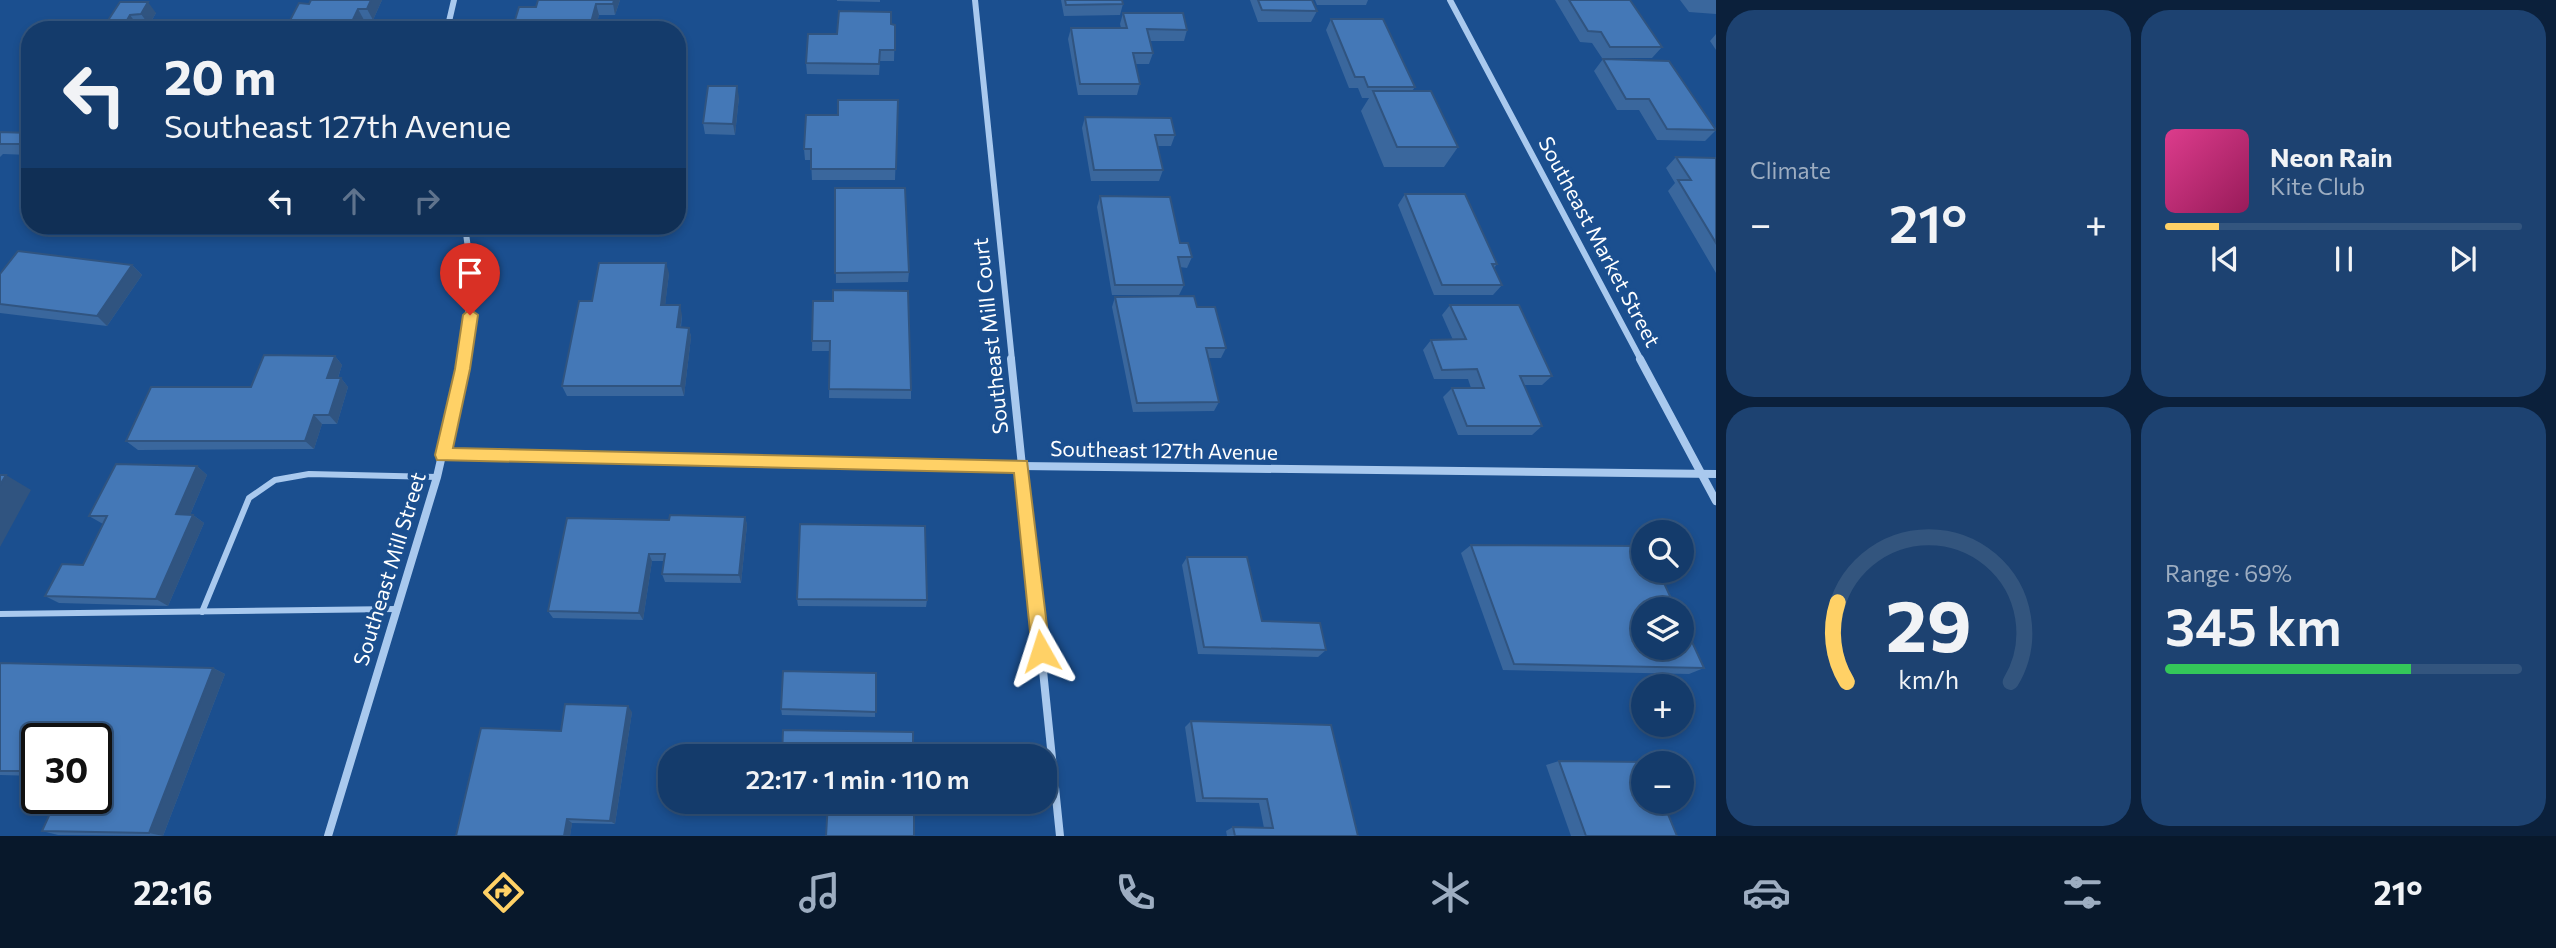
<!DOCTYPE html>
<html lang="en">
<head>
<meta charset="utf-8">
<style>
  body { margin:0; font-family:Commissioner,sans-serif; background:#1d4271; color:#f1f3f6; height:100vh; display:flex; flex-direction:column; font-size:26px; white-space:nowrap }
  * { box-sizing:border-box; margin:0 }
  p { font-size:23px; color:#9dadc1 }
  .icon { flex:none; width:38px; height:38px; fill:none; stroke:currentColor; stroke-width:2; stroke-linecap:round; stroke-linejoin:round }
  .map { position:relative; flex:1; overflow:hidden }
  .panel { display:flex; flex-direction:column; gap:10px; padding:10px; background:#0b203b; width:840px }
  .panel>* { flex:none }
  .guide { position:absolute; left:21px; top:21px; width:665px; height:214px; border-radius:28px; box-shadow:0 4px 10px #0003,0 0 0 2px #33557e; background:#143b6b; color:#f1f3f6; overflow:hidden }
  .tools { position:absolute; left:1631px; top:520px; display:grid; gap:14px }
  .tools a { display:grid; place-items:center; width:63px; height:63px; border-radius:50%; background:#143b6b; box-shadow:0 4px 10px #0003,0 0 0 2px #33557e; font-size:35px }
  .speed { position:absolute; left:21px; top:723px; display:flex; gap:14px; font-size:35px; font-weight:700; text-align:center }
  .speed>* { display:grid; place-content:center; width:91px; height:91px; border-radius:50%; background:#143b6b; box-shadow:0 4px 10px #0003,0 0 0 2px #33557e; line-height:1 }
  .speed .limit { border:4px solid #111; border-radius:10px; background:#fff; color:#111 }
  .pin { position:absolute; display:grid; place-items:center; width:60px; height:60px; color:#fff; margin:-72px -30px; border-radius:50% 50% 50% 0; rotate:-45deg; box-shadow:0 0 7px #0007 }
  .pin .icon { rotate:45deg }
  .me { position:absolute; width:77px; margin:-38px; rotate:354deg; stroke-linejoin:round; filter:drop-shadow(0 0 5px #0008) }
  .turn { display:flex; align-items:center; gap:24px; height:147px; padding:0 28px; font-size:32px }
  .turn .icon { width:91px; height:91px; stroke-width:2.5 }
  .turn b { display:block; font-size:49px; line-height:60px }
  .lanes { display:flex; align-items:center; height:66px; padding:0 28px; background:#0003; justify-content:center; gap:35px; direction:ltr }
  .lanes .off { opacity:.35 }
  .big { font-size:52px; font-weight:600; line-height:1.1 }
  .panel .widget { flex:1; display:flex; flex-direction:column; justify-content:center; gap:10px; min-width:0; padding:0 24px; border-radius:28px; background:#1d4271 }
  .panel .dial { align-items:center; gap:0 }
  .dial svg { height:182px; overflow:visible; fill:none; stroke:#33557e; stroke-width:7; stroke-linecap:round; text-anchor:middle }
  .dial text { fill:#f1f3f6; stroke:none }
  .song { display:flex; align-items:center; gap:21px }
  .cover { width:84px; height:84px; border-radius:10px; background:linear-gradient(135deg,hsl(330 70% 55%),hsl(330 70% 35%)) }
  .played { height:7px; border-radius:4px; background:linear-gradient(90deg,#ffd166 15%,#33557e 15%) }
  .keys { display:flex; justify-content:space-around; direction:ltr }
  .heat { display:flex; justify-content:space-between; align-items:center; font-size:38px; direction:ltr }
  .charge { height:10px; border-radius:5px; background:linear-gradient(90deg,#34c759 69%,#33557e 0) }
  .panel .tiles { flex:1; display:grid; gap:10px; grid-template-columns:repeat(2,1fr) }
  .trip { position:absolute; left:658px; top:744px; width:399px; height:70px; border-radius:28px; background:#143b6b; box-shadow:0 4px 10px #0003,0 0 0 2px #33557e; font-weight:600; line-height:70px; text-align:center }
  .tab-bar { display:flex; height:112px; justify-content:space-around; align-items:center; background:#08182b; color:#9dadc1 }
  .tab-bar .icon { width:49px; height:49px }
  .tab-bar .selected { color:#ffd166 }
  .tab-bar b { font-size:32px; color:#f1f3f6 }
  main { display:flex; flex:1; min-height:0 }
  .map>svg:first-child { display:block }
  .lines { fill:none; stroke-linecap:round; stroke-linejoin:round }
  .service { stroke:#a9c9ee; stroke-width:6 }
  .minor-far1 { stroke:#a9c9ee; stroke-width:6 }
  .minor { stroke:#a9c9ee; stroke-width:8 }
  .wall { fill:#3a679d }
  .shaded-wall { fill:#305480 }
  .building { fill:#4478b7; stroke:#305480; stroke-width:2 }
  .route { fill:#ffd166; stroke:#a68842; stroke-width:2 }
  .labels { text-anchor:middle; stroke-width:7; stroke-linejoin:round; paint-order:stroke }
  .street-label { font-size:21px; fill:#fff; stroke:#1b4f8f }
</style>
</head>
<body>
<main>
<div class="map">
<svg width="1716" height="836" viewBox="0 0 1716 836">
  <rect width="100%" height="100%" fill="#1b4f8f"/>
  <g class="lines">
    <g class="service">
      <polyline points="202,612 249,498 275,480 309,474 437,477"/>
      <polyline points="0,614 397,609"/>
    </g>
    <g class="minor-far1">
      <polyline points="975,0 1012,360"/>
      <polyline points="1450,0 1641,360"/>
      <polyline points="447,30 454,0"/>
      <polyline points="463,360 472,278 465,226"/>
    </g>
    <g class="minor">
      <polyline points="1011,359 1060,836"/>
      <polyline points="1640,359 1716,501"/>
      <polyline points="443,455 1021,466 1716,474"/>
      <polyline points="328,836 437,477 464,359"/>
    </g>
  </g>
  <g class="wall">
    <polygon points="382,0 373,20 364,20 359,30 285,30 309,4"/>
    <polygon points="538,0 620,0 615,15 599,15 595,30 512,30 536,7"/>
    <polygon points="837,0 880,0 880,2 837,1"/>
    <polygon points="1061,0 1122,0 1123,4 1120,15 1064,16"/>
    <polygon points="1250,0 1312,0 1317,11 1311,22 1258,22"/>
    <polygon points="1315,0 1368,0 1366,5 1317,5"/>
    <polygon points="1555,0 1630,0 1662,47 1652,58 1602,58 1592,43 1580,42"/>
    <polygon points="1680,0 1716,0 1716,14 1689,12"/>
    <polygon points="120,2 156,13 149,25 138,26 136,30 113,30 107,22"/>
    <polygon points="1123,13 1187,30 1184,41 1149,41 1153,53 1149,64 1136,64 1140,84 1137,95 1078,95 1068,39 1071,28 1121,28 1120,24"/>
    <polygon points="1331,19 1415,87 1412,91 1458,147 1444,167 1384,167 1361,111 1369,98 1362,98 1358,88 1349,88 1326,30"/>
    <polygon points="891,24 895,25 894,61 880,61 879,75 807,74 806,63 837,34"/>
    <polygon points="1716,34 1716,50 1710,41"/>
    <polygon points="1603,59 1716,130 1705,141 1657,140 1639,110 1617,110 1594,71"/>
    <polygon points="739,97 735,135 705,134 703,123"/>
    <polygon points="898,100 895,180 812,180 811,160 805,160 804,149 838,115"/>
    <polygon points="1085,117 1175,135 1171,146 1158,146 1163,170 1159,181 1091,181 1082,128"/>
    <polygon points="0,132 30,133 30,155 3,154 0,157"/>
    <polygon points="1676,157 1716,158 1716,273 1668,191 1675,183 1666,168"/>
    <polygon points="835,188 909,272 908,282 836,283"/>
    <polygon points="1405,194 1497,264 1494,268 1502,285 1493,295 1434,295 1398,205"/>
    <polygon points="1100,196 1180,243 1192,257 1187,268 1180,267 1184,285 1179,295 1112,295 1097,207"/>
    <polygon points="201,226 310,226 309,229 202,228"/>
    <polygon points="563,226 648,226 648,227 565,230"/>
    <polygon points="132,265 142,275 107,326 0,313 0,274"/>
    <polygon points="669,273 665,305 682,315 681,328 689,328 691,337 684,396 567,396 562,386 592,301"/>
    <polygon points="1115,297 1197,307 1226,348 1221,358 1208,358 1219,402 1214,411 1133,412 1112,307"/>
    <polygon points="813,301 911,390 911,399 829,398 830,351 812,351"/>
    <polygon points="1450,305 1552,376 1542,385 1524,385 1542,426 1532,435 1458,435 1443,397 1452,388 1471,388 1468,379 1434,379 1423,350 1431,340 1453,340 1442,315"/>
    <polygon points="335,356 342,365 338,378 341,378 348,387 337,424 322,424 314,449 138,450 126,441 251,387"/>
    <polygon points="197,466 207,475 190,515 193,515 204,523 168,606 59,603 45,596 83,565 103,524 89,516"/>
    <polygon points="745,517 747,525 741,583 665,582 662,574 664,561 652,561 643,620 553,618 548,611 669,520"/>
    <polygon points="1471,545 1704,668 1689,674 1503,670 1461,553"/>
    <polygon points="1187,557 1262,621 1326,650 1318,657 1198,654 1182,565"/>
    <polygon points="797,599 927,600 926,607 798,606"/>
    <polygon points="0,663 213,668 225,674 163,836 58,835 42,831 96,798 37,738 37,776 0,775"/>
    <polygon points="876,673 875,717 782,715 781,709"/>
    <polygon points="632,712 615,824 572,823 570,836 456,836 561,731"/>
    <polygon points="1191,721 1358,836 1227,836 1226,831 1233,827 1264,828 1259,803 1196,802 1185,727"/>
    <polygon points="1559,761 1677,836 1571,836 1546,765"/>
  </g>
  <g class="shaded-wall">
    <polygon points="371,0 382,0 373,20 367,9"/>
    <polygon points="614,0 620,0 615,15 613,4"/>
    <polygon points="148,2 156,13 149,25 141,14"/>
    <polygon points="596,4 599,15 595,30 589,30"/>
    <polygon points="358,9 364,20 359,30 348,30"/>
    <polygon points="130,15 138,26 136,30 132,30 126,22"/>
    <polygon points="737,86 739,97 735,135 733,124"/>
    <polygon points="30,135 30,151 23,144"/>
    <polygon points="666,263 669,273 664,315 661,305"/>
    <polygon points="132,265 142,275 107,326 97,316"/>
    <polygon points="680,305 682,315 679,337 677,327"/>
    <polygon points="689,328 691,337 684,396 681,386"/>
    <polygon points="335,356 342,365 335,387 327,378"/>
    <polygon points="341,378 348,387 337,424 329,415"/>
    <polygon points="314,415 322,424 314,449 305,441"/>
    <polygon points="197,466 207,475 187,522 176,514"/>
    <polygon points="6,475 31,490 0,547 0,485"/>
    <polygon points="193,515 204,523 168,606 156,599"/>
    <polygon points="745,517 747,525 741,583 739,575"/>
    <polygon points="649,554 652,561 643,620 639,613"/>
    <polygon points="213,668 225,674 163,836 149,833"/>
    <polygon points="628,706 632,712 615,824 610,821"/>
    <polygon points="567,819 572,823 570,836 564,836"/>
  </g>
  <g class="building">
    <polygon points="311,0 371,0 367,9 358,9 348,30 285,30 299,3 309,4"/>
    <polygon points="538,0 614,0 613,4 596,4 589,30 512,30 519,7 536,7"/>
    <polygon points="1065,0 1122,0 1123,4 1066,5"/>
    <polygon points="1258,0 1312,0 1317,11 1262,10"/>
    <polygon points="1569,0 1630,0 1662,47 1610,47 1601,32 1588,31"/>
    <polygon points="120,2 148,2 141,14 130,15 126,22 107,22"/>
    <polygon points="839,11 891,12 891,24 895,25 895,50 880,50 879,64 806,63 808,34 837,34"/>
    <polygon points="1123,13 1183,13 1187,30 1147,29 1153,53 1133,53 1140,84 1080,84 1071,28 1127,28"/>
    <polygon points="1331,19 1383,19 1415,87 1368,87 1364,77 1355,77"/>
    <polygon points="1603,59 1669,61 1716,130 1667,129 1649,99 1626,99"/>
    <polygon points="708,86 737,86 733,124 703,123"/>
    <polygon points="1373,91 1431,91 1458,147 1397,147"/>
    <polygon points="838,100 898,100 896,169 811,169 811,149 804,149 806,115 838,115"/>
    <polygon points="1085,117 1171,118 1175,135 1155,135 1163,170 1094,170"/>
    <polygon points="0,132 30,133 30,135 23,144 0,144"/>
    <polygon points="1676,157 1716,158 1716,243 1678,180 1691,180"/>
    <polygon points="835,188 905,188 909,272 835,273"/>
    <polygon points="1405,194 1465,194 1497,264 1492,264 1502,285 1442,285"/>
    <polygon points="1100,196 1170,197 1180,243 1188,243 1192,257 1178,257 1184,285 1115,285"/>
    <polygon points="18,251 132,265 97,316 0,304 0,274"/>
    <polygon points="599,263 666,263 661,305 680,305 677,327 689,328 681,386 562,386 579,301 592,301"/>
    <polygon points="833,290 908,291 911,390 829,389 830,341 812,341 813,301 833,301"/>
    <polygon points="1194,296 1197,307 1215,307 1226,348 1206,348 1219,402 1137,403 1115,297"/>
    <polygon points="1450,305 1519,305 1552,376 1520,376 1542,426 1467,426 1452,388 1484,388 1477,369 1442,370 1431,340 1466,339"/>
    <polygon points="264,355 335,356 327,378 341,378 329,415 314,415 305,441 126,441 151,387 251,387"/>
    <polygon points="116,464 197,466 176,514 193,515 156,599 45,596 62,564 83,565 107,516 89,516"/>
    <polygon points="0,475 6,475 0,485"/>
    <polygon points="670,515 745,517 739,575 662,574 665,554 649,554 639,613 548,611 567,518 669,520"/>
    <polygon points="800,524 925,526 927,600 797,599"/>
    <polygon points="1471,545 1643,546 1643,570 1658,570 1676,609 1643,609 1643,648 1682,648 1682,620 1704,668 1514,664"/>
    <polygon points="1187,557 1247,557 1262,621 1320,623 1326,650 1204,647"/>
    <polygon points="0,663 213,668 149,833 42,831 57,798 96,798 96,738 37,738 37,771 0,771"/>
    <polygon points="783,671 876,673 876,712 781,709"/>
    <polygon points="565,704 628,706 610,821 567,819 564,836 456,836 481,728 561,731"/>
    <polygon points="1191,721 1331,725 1358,836 1235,836 1233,827 1273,828 1267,799 1203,798"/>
    <polygon points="783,730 913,732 913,756 782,756"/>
    <polygon points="1559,761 1647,762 1643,763 1643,802 1663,802 1677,836 1586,836"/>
    <polygon points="828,802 914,802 914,836 826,836"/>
  </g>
  <polygon class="route" points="470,309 478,315 470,369 453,448 1027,461 1050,651 1047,658 1041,660 1034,658 1032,651 1014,473 437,460 435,455 455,369 463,315"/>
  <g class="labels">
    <g class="street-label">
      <text transform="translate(1599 242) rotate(62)" y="7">Southeast Market Street</text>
      <text transform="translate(991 336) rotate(-96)" y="7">Southeast Mill Court</text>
      <text transform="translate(1164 451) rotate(1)" y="7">Southeast 127th Avenue</text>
      <text transform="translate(390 569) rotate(-73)" y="7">Southeast Mill Street</text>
    </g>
  </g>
</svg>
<div class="tools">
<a><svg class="icon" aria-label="search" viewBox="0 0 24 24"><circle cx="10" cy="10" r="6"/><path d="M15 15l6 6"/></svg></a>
<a><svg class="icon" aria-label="layers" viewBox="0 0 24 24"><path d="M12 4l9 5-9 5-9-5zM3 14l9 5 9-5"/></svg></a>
<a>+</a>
<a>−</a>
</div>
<div class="speed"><div class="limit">30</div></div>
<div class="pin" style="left:470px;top:315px;background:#d93025"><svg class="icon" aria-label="arrive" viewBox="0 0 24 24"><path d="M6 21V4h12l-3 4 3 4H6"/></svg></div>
<svg class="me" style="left:1041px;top:651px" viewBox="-20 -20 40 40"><path d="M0-17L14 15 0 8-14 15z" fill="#ffd166" stroke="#fff" stroke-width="4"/></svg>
<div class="trip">22:17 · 1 min · 110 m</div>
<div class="guide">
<div class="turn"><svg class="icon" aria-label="left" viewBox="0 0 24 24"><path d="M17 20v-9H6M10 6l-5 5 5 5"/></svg><div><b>20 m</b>Southeast 127th Avenue</div></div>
<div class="lanes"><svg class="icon" aria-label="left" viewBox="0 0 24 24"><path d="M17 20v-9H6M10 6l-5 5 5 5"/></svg><svg class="icon off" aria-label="ahead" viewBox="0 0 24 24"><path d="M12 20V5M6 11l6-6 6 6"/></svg><svg class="icon off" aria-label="right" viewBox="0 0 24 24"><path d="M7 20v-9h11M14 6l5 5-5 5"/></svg></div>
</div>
</div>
<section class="panel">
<div class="tiles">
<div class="widget"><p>Climate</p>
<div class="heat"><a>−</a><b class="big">21°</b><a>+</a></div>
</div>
<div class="widget">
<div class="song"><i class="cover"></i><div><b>Neon Rain</b><p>Kite Club</p></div></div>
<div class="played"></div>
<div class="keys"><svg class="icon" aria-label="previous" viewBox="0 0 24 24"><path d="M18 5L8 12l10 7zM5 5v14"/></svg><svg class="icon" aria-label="pause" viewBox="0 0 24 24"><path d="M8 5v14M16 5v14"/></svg><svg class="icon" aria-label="next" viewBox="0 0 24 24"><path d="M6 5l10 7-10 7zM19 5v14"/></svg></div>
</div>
<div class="widget dial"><svg viewBox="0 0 100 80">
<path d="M14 69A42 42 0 1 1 86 69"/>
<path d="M14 69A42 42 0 0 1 10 34" stroke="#ffd166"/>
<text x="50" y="56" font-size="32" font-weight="700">29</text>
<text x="50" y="72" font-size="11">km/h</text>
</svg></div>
<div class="widget"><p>Range · 69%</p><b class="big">345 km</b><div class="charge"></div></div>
</div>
</section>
</main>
<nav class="tab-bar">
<b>22:16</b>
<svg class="icon selected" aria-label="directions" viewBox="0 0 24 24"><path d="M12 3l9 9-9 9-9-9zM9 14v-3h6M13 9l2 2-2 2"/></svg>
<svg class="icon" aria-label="music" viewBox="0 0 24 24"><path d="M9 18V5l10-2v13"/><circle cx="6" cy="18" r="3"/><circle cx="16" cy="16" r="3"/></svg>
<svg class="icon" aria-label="phone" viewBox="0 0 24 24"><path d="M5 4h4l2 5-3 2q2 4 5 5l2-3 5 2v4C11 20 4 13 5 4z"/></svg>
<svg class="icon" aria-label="climate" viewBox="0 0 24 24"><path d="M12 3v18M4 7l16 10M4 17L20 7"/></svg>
<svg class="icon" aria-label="car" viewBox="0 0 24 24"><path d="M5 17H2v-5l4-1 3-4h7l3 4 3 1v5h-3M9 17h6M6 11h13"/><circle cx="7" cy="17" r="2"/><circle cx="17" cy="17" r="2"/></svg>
<svg class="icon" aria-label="filters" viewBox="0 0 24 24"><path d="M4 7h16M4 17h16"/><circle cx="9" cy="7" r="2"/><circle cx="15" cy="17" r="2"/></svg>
<b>21°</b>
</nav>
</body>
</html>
